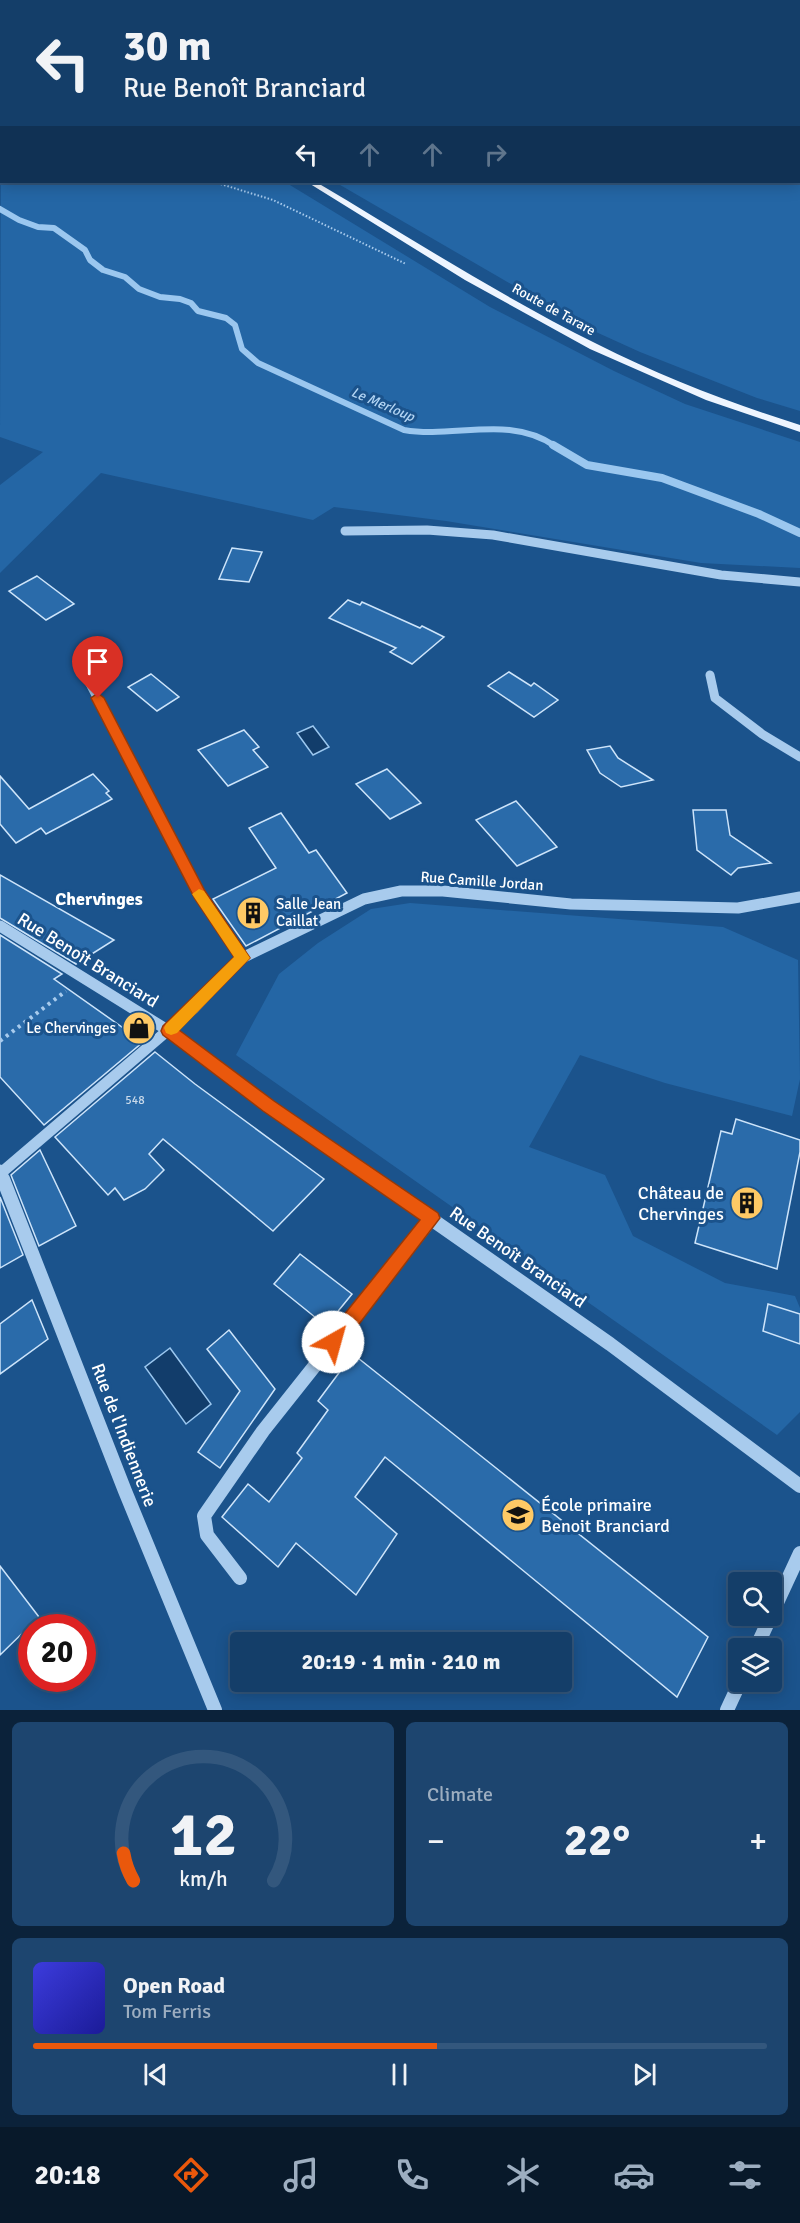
<!DOCTYPE html>
<html lang="en">
<head>
<meta charset="utf-8">
<style>
  body { margin:0; font-family:Signika,sans-serif; background:#1d456f; color:#f1f3f6; height:100vh; display:flex; flex-direction:column; font-size:22px; white-space:nowrap }
  * { box-sizing:border-box; margin:0 }
  p { font-size:20px; color:#9daec0 }
  .icon { flex:none; width:33px; height:33px; fill:none; stroke:currentColor; stroke-width:2; stroke-linecap:round; stroke-linejoin:round }
  .map { position:relative; height:1710px; overflow:hidden }
  .panel { display:flex; flex-direction:column; gap:12px; padding:12px; background:#0b223a; flex:1 }
  .panel>* { flex:none }
  .hud { position:absolute; left:0px; top:0px; width:801px; height:183px; box-shadow:0 3px 15px #0003,0 0 0 2px #33577d; background:#143e69; color:#f1f3f6; overflow:hidden }
  .controls { position:absolute; left:728px; top:1572px; display:grid; gap:12px }
  .controls a { display:grid; place-items:center; width:54px; height:54px; border-radius:6px; background:#143e69; box-shadow:0 3px 15px #0003,0 0 0 2px #33577d; font-size:30px }
  .speed { position:absolute; left:18px; top:1614px; display:flex; gap:12px; font-size:30px; font-weight:700; text-align:center }
  .speed>* { display:grid; place-content:center; width:78px; height:78px; border-radius:50%; background:#143e69; box-shadow:0 3px 15px #0003,0 0 0 2px #33577d; line-height:1 }
  .speed .limit { border:9px solid #d22; background:#fff; color:#111 }
  .pin { position:absolute; display:grid; place-items:center; width:51px; height:51px; color:#fff; margin:-62px -26px; border-radius:50% 50% 50% 0; rotate:-45deg; box-shadow:0 0 6px #0007 }
  .pin .icon { rotate:45deg }
  .me { position:absolute; width:66px; margin:-33px; rotate:38deg; stroke-linejoin:round; filter:drop-shadow(0 0 4px #0008) }
  .turn { display:flex; align-items:center; gap:21px; height:126px; padding:0 24px; font-size:27px }
  .turn .icon { width:78px; height:78px; stroke-width:2.5 }
  .turn b { display:block; font-size:42px; line-height:51px }
  .lanes { display:flex; align-items:center; height:57px; padding:0 24px; background:#0003; justify-content:center; gap:30px; direction:ltr }
  .lanes .off { opacity:.35 }
  .big { font-size:45px; font-weight:700; line-height:1.1 }
  .panel .widget { flex:1; display:flex; flex-direction:column; justify-content:center; gap:9px; min-width:0; padding:0 21px; border-radius:9px; background:#1d456f }
  .panel .dial { align-items:center; gap:0 }
  .dial svg { height:156px; overflow:visible; fill:none; stroke:#33577d; stroke-width:7; stroke-linecap:round; text-anchor:middle }
  .dial text { fill:#f1f3f6; stroke:none }
  .song { display:flex; align-items:center; gap:18px }
  .cover { width:72px; height:72px; border-radius:9px; background:linear-gradient(135deg,hsl(240 70% 55%),hsl(240 70% 35%)) }
  .played { height:6px; border-radius:3px; background:linear-gradient(90deg,#ea580c 55%,#33577d 55%) }
  .keys { display:flex; justify-content:space-around; direction:ltr }
  .heat { display:flex; justify-content:space-between; align-items:center; font-size:33px; direction:ltr }
  .panel .tiles { flex:1; display:grid; gap:12px; grid-template-columns:1fr 1fr }
  .widget:last-child { grid-column:span 2 }
  .trip { position:absolute; left:230px; top:1632px; width:342px; height:60px; border-radius:6px; background:#143e69; box-shadow:0 3px 15px #0003,0 0 0 2px #33577d; font-weight:700; line-height:60px; text-align:center }
  .tab-bar { display:flex; height:96px; justify-content:space-around; align-items:center; background:#08192a; color:#9daec0 }
  .tab-bar .icon { width:42px; height:42px }
  .tab-bar .selected { color:#ea580c }
  .tab-bar b { font-size:27px; color:#f1f3f6 }
  .map>svg:first-child { display:block }
  .green { fill:#2466a5 }
  .water { fill:#123d6b; stroke:#9bc7ef; stroke-width:1.5 }
  .lines { fill:none; stroke-linecap:round; stroke-linejoin:round }
  .stream-far1 { stroke:#9bc7ef; stroke-width:6 }
  .stream { stroke:#9bc7ef; stroke-width:8 }
  .building { fill:#2a6baa; stroke:#cde4fa; stroke-width:1.5 }
  .path-far1 { stroke:#a8cbed; stroke-width:2; stroke-dasharray:1.5 2; stroke-linecap:butt }
  .path { stroke:#a8cbed; stroke-width:4; stroke-dasharray:3 4.5; stroke-linecap:butt }
  .minor-far3 { stroke:#a8cbed; stroke-width:5 }
  .minor-far2 { stroke:#a8cbed; stroke-width:9 }
  .minor-far1 { stroke:#a8cbed; stroke-width:11 }
  .minor { stroke:#a8cbed; stroke-width:14 }
  .major { fill:#eef5ff; fill-rule:evenodd }
  .route { fill:#ea580c; stroke:#983908; stroke-width:1.5 }
  .slow { fill:#f59e0b }
  .labels { text-anchor:middle; stroke-width:6; stroke-linejoin:round; paint-order:stroke }
  .number-label { font-size:12px; fill:#cadaea }
  .far-street-label { font-size:14px; fill:#fff; stroke:#1b538c }
  .far-water-label { font-size:14px; font-style:italic; fill:#b3d5f4; stroke:#1b538c }
  .street-label { font-size:15px; fill:#fff; stroke:#1b538c }
  .poi-label { font-size:15px; fill:#fff; stroke:#1b538c; text-anchor:start }
  .quarter-label { font-size:18px; font-weight:bold; fill:#fff; stroke:#1b538c }
  .near-street-label { font-size:18px; fill:#fff; stroke:#1b538c }
  .near-poi-label { font-size:18px; fill:#fff; stroke:#1b538c; text-anchor:end }
</style>
</head>
<body>
<div class="map">
<svg width="800" height="1710" viewBox="0 0 800 1710">
  <rect width="100%" height="100%" fill="#1b538c"/>
  <g class="green">
    <polygon points="0,0 265,0 271,1 2,2 1,52"/>
    <polygon points="501,0 763,0 765,1 509,2"/>
    <polygon points="1,115 2,182 285,182 490,307 614,371 685,404 800,442 800,568 701,563 446,521 334,507 313,520 101,473 0,573 0,485 43,452 0,437"/>
    <polygon points="800,139 800,411 757,398 640,352 585,327 335,182 800,182"/>
    <polygon points="410,903 723,927 798,960 800,1079 792,1116 665,1083 580,1055 529,1147 605,1175 633,1236 725,1283 795,1296 800,1308 800,1412 777,1435 236,1055 279,974 318,943 371,909"/>
  </g>
  <g class="water">
    <polygon points="313,726 329,747 313,755 297,733"/>
    <polygon points="170,1348 211,1404 186,1424 145,1367"/>
  </g>
  <g class="lines">
    <path class="stream-far1" d="M0,209l19,11 19,7 16,1 31,22 5,10 13,10 22,7 14,12 21,8 20,2 11,4 7,8 28,7 9,7 7,24 16,14 146,67c50,9 105,-16 151,16"/>
    <polyline class="stream" points="553,445 587,465 662,478 759,514 800,533"/>
  </g>
  <g class="building">
    <polygon points="232,548 262,552 249,582 219,579"/>
    <polygon points="37,576 74,604 46,620 9,591"/>
    <polygon points="348,600 360,605 362,602 420,628 422,626 444,637 412,664 390,652 396,648 329,618"/>
    <polygon points="509,672 531,686 534,683 558,700 534,717 488,686"/>
    <polygon points="151,674 179,697 157,711 128,687"/>
    <polygon points="244,730 259,747 253,750 268,767 228,786 198,750"/>
    <polygon points="610,746 618,758 653,780 621,787 600,773 587,750"/>
    <polygon points="387,769 421,803 390,819 356,784"/>
    <polygon points="93,774 109,791 106,793 112,799 46,834 41,828 16,843 0,824 0,776 29,809"/>
    <polygon points="516,801 557,847 517,866 476,820"/>
    <polygon points="693,810 726,810 730,835 771,863 738,868 731,875 697,850"/>
    <polygon points="281,813 309,853 316,850 347,893 246,946 213,899 276,868 249,828"/>
    <polygon points="0,875 114,940 76,964 0,918"/>
    <polygon points="0,935 62,974 54,979 143,1042 44,1125 0,1077"/>
    <polygon points="155,1052 195,1084 324,1179 273,1231 163,1139 149,1154 164,1170 145,1189 124,1200 115,1188 108,1195 55,1137"/>
    <polygon points="736,1119 800,1140 800,1152 777,1269 695,1243 721,1131 732,1134"/>
    <polygon points="40,1150 76,1226 39,1246 11,1175"/>
    <polygon points="0,1197 23,1255 0,1268"/>
    <polygon points="300,1254 352,1294 326,1326 274,1284"/>
    <polygon points="32,1300 48,1339 0,1374 0,1324"/>
    <polygon points="768,1304 800,1314 800,1344 763,1331"/>
    <polygon points="229,1330 275,1389 220,1468 198,1452 240,1391 207,1349"/>
    <polygon points="353,1354 708,1637 677,1697 385,1457 355,1497 397,1534 356,1595 296,1543 278,1567 222,1517 248,1484 269,1502 302,1458 297,1453 328,1410 318,1401"/>
    <polygon points="0,1566 39,1617 0,1655"/>
  </g>
  <g class="lines">
    <polyline class="path-far1" points="214,182 273,200 406,264"/>
    <polyline class="path" points="0,1041 66,991"/>
    <polyline class="minor-far3" points="789,0 800,1"/>
    <g class="minor-far2">
      <polyline points="345,531 427,530 493,535 721,575 800,582"/>
      <polyline points="710,675 715,698 762,734 800,757"/>
      <polyline points="87,678 134,768"/>
    </g>
    <g class="minor-far1">
      <polyline points="133,766 200,895 242,958"/>
      <polyline points="0,926 169,1031 269,1106 376,1180"/>
      <polyline points="0,1170 4,1180"/>
      <polyline points="1,1173 194,1008 242,958 364,899 401,891 443,891 571,904 738,908 800,897"/>
    </g>
    <g class="minor">
      <polyline points="3,1179 125,1491 215,1710"/>
      <polyline points="374,1179 610,1344 800,1486"/>
      <polyline points="240,1578 207,1535 204,1516 263,1431 432,1218"/>
      <polyline points="756,1648 800,1553"/>
      <polyline points="727,1710 740,1682"/>
    </g>
    <g class="major">
      <rect x="0" y="55" width="2" height="5"/>
      <path d="M307,182h9c93,55 184,114 281,162 65,33 133,59 203,81v7l-94,-32 -116,-51 -125,-69z"/>
    </g>
  </g>
  <polygon class="route" points="98,693 104,698 205,891 250,958 179,1030 274,1101 438,1213 440,1218 340,1349 333,1351 327,1349 324,1342 327,1336 420,1220 263,1111 163,1035 161,1031 163,1026 234,957 195,899 91,698"/>
  <polygon class="slow" points="199,889 204,891 250,958 177,1033 171,1035 166,1033 164,1028 166,1024 234,957 192,894"/>
  <defs>
    <g id="building-disc" transform="scale(1.725)"><circle r="9.5" fill="#fec965" stroke="#1b538c"/><path d="M-4-6H4V6H1V3H-1V6H-4ZM-2.5-4.3h1.7v1.8h-1.7ZM.8-4.3h1.7v1.8H.8ZM-2.5-1h1.7V.8h-1.7ZM.8-1h1.7V.8H.8Z" fill="#111"/></g>
    <g id="shop-disc" transform="scale(1.725)"><circle r="9.5" fill="#fec965" stroke="#1b538c"/><path d="M-5-2.5h2.3a2.7 3.5 0 0 1 5.4 0H5L5.5 6h-11ZM-1.5-2.5h3a1.5 2.3 0 0 0-3 0Z" fill="#111"/></g>
    <g id="school-disc" transform="scale(1.725)"><circle r="9.5" fill="#fec965" stroke="#1b538c"/><path d="M0-5L7-2L0 1L-7-2ZM-4 1L0 2.5L4 1V4Q0 6-4 4Z" fill="#111"/></g>
  </defs>
  <g fill-rule="evenodd">
    <use href="#building-disc" x="253" y="913"/>
    <use href="#shop-disc" x="139" y="1028"/>
    <use href="#building-disc" x="747" y="1203"/>
    <use href="#school-disc" x="518" y="1515"/>
  </g>
  <g class="labels">
    <g class="number-label">
      <text x="135" y="1104">548</text>
    </g>
    <g class="far-street-label">
      <text transform="translate(554 309) rotate(29)" y="5">Route de Tarare</text>
    </g>
    <g class="far-water-label">
      <text transform="translate(383 404) rotate(23)" y="5">Le Merloup</text>
    </g>
    <g class="street-label">
      <text transform="translate(482 881) rotate(4)" y="5">Rue Camille Jordan</text>
    </g>
    <g class="poi-label">
      <text x="276" y="909">Salle Jean<tspan x="276" dy="17">Caillat</tspan></text>
      <text x="116" y="1033" text-anchor="end">Le Chervinges</text>
    </g>
    <g class="quarter-label">
      <text x="99" y="905">Chervinges</text>
    </g>
    <g class="near-street-label">
      <text transform="translate(88 960) rotate(32)" y="6">Rue Benoît Branciard</text>
      <text transform="translate(518 1257) rotate(35)" y="6">Rue Benoît Branciard</text>
      <text transform="translate(124 1435) rotate(69)" y="6">Rue de l'Indiennerie</text>
    </g>
    <g class="near-poi-label">
      <text x="724" y="1199">Château de<tspan x="724" dy="21">Chervinges</tspan></text>
      <text x="541" y="1511" text-anchor="start">École primaire<tspan x="541" dy="21">Benoit Branciard</tspan></text>
    </g>
  </g>
</svg>
<div class="controls">
<a><svg class="icon" aria-label="search" viewBox="0 0 24 24"><circle cx="10" cy="10" r="6"/><path d="M15 15l6 6"/></svg></a>
<a><svg class="icon" aria-label="layers" viewBox="0 0 24 24"><path d="M12 4l9 5-9 5-9-5zM3 14l9 5 9-5"/></svg></a>
</div>
<div class="speed"><div class="limit">20</div></div>
<div class="pin" style="left:98px;top:698px;background:#d93025"><svg class="icon" aria-label="arrive" viewBox="0 0 24 24"><path d="M6 21V4h12l-3 4 3 4H6"/></svg></div>
<svg class="me" style="left:333px;top:1342px" viewBox="-20 -20 40 40"><circle r="19" fill="#fff"/><path d="M0-13L10 11 0 6-10 11z" fill="#ea580c"/></svg>
<div class="trip">20:19 · 1 min · 210 m</div>
<div class="hud">
<div class="turn"><svg class="icon" aria-label="left" viewBox="0 0 24 24"><path d="M17 20v-9H6M10 6l-5 5 5 5"/></svg><div><b>30 m</b>Rue Benoît Branciard</div></div>
<div class="lanes"><svg class="icon" aria-label="left" viewBox="0 0 24 24"><path d="M17 20v-9H6M10 6l-5 5 5 5"/></svg><svg class="icon off" aria-label="ahead" viewBox="0 0 24 24"><path d="M12 20V5M6 11l6-6 6 6"/></svg><svg class="icon off" aria-label="ahead" viewBox="0 0 24 24"><path d="M12 20V5M6 11l6-6 6 6"/></svg><svg class="icon off" aria-label="right" viewBox="0 0 24 24"><path d="M7 20v-9h11M14 6l5 5-5 5"/></svg></div>
</div>
</div>
<section class="panel">
<div class="tiles">
<div class="widget dial"><svg viewBox="0 0 100 80">
<path d="M14 69A42 42 0 1 1 86 69"/>
<path d="M14 69A42 42 0 0 1 9 55" stroke="#ea580c"/>
<text x="50" y="56" font-size="32" font-weight="700">12</text>
<text x="50" y="72" font-size="11">km/h</text>
</svg></div>
<div class="widget"><p>Climate</p>
<div class="heat"><a>−</a><b class="big">22°</b><a>+</a></div>
</div>
<div class="widget">
<div class="song"><i class="cover"></i><div><b>Open Road</b><p>Tom Ferris</p></div></div>
<div class="played"></div>
<div class="keys"><svg class="icon" aria-label="previous" viewBox="0 0 24 24"><path d="M18 5L8 12l10 7zM5 5v14"/></svg><svg class="icon" aria-label="pause" viewBox="0 0 24 24"><path d="M8 5v14M16 5v14"/></svg><svg class="icon" aria-label="next" viewBox="0 0 24 24"><path d="M6 5l10 7-10 7zM19 5v14"/></svg></div>
</div>
</div>
</section>
<nav class="tab-bar">
<b>20:18</b>
<svg class="icon selected" aria-label="directions" viewBox="0 0 24 24"><path d="M12 3l9 9-9 9-9-9zM9 14v-3h6M13 9l2 2-2 2"/></svg>
<svg class="icon" aria-label="music" viewBox="0 0 24 24"><path d="M9 18V5l10-2v13"/><circle cx="6" cy="18" r="3"/><circle cx="16" cy="16" r="3"/></svg>
<svg class="icon" aria-label="phone" viewBox="0 0 24 24"><path d="M5 4h4l2 5-3 2q2 4 5 5l2-3 5 2v4C11 20 4 13 5 4z"/></svg>
<svg class="icon" aria-label="climate" viewBox="0 0 24 24"><path d="M12 3v18M4 7l16 10M4 17L20 7"/></svg>
<svg class="icon" aria-label="car" viewBox="0 0 24 24"><path d="M5 17H2v-5l4-1 3-4h7l3 4 3 1v5h-3M9 17h6M6 11h13"/><circle cx="7" cy="17" r="2"/><circle cx="17" cy="17" r="2"/></svg>
<svg class="icon" aria-label="filters" viewBox="0 0 24 24"><path d="M4 7h16M4 17h16"/><circle cx="9" cy="7" r="2"/><circle cx="15" cy="17" r="2"/></svg>
</nav>
</body>
</html>
